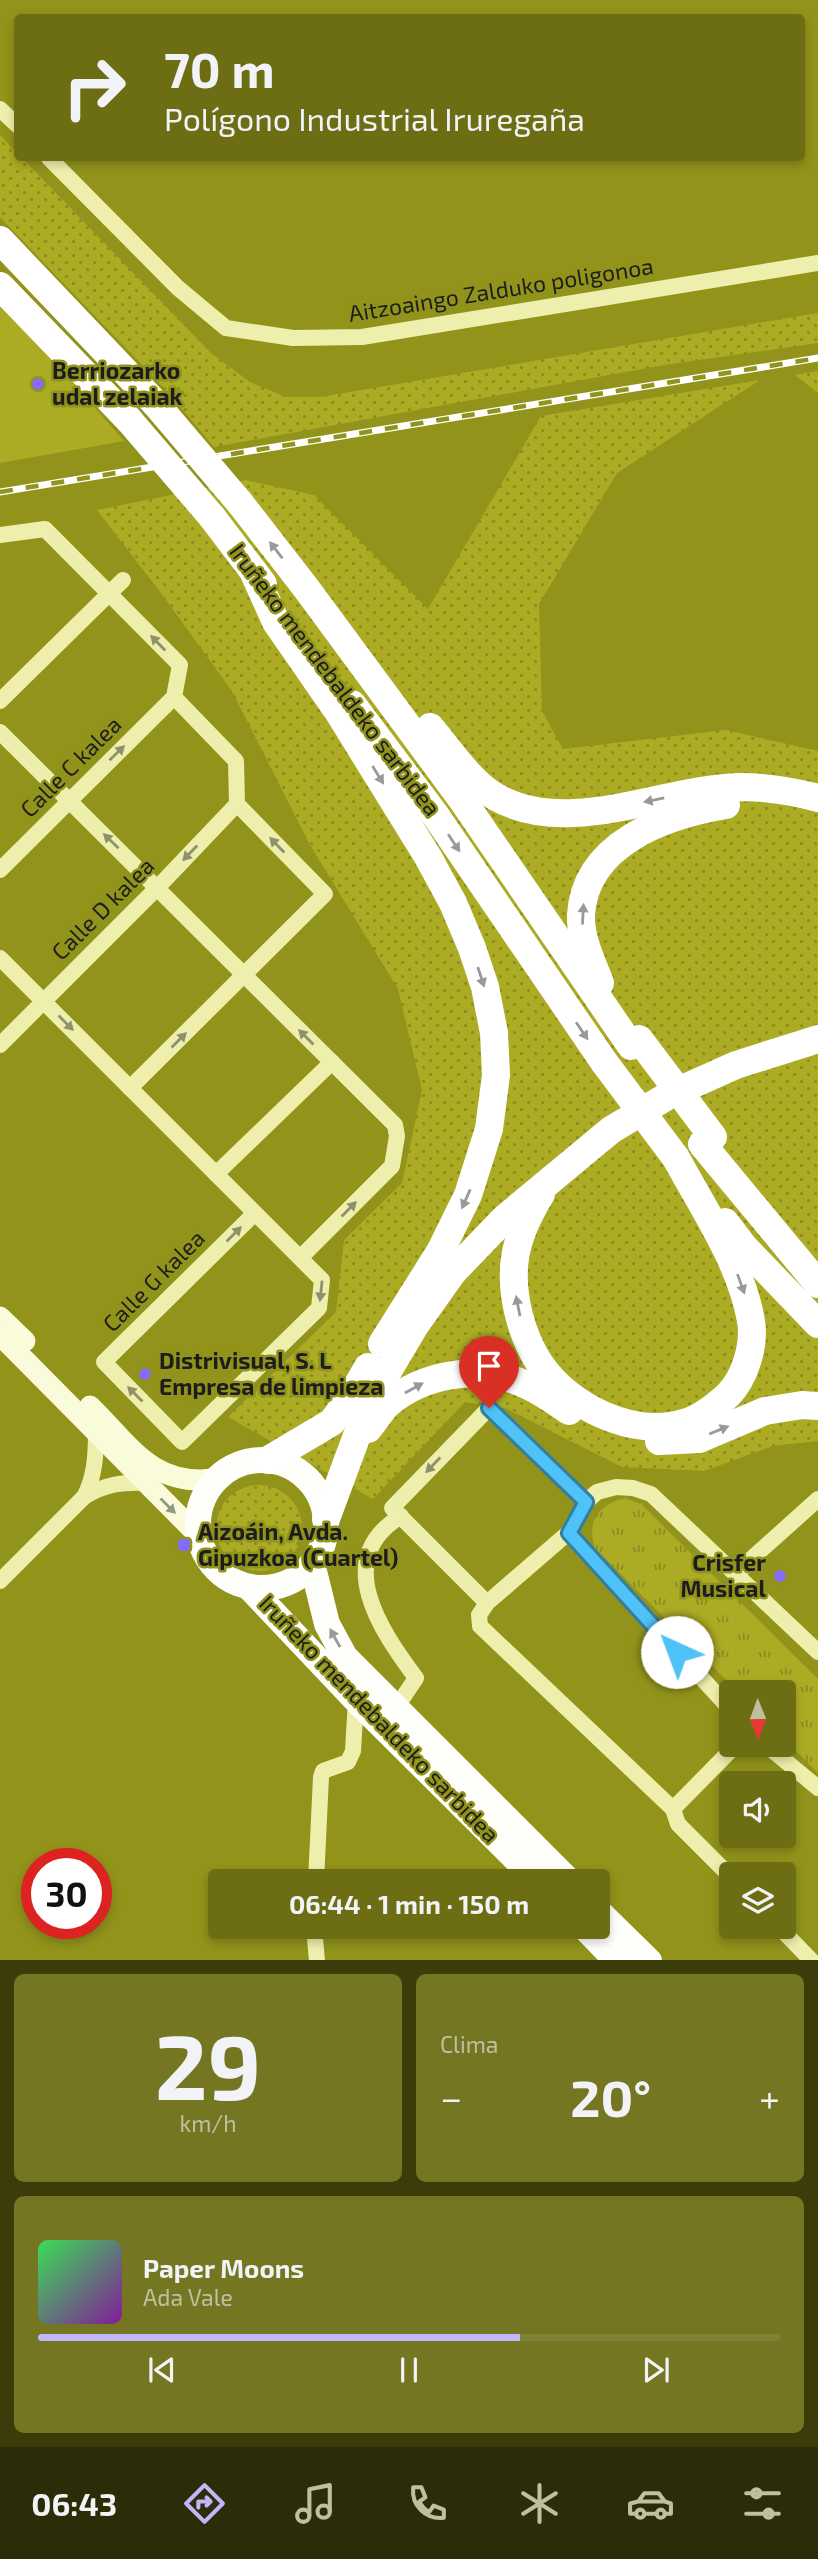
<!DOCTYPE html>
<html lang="es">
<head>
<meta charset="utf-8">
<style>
  body { margin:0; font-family:"Exo 2",sans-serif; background:#757622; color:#f1f3f6; height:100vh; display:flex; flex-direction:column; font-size:26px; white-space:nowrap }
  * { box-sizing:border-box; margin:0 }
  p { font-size:23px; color:#bfc0a0 }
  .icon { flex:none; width:38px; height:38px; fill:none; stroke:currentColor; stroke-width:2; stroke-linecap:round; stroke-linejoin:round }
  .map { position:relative; height:1960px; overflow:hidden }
  .details { display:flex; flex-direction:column; gap:14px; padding:14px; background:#3c3c0b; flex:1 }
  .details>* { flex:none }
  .hud { position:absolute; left:14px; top:14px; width:791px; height:147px; border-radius:7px; box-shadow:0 4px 10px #0003; background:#6d6e14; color:#f1f3f6; overflow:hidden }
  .needle { width:46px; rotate:179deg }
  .fabs { position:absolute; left:719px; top:1680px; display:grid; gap:14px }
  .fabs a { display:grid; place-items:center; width:77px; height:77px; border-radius:7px; background:#6d6e14; box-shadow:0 4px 10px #0003; font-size:35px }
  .speed { position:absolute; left:21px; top:1848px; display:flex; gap:14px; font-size:35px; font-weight:700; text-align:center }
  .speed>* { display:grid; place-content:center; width:91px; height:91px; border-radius:50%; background:#6d6e14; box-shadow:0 4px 10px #0003; line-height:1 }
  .speed .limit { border:10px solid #d22; background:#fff; color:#111 }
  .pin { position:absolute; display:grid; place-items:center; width:60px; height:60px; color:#fff; margin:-72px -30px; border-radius:50% 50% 50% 0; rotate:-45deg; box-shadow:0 0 7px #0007 }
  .pin .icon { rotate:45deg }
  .me { position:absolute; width:77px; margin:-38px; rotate:317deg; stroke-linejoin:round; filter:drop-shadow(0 0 5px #0008) }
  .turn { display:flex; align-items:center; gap:24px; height:147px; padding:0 35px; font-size:32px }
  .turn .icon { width:91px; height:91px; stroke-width:2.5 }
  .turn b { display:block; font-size:49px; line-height:60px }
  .big { font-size:52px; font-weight:700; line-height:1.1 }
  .details .card { flex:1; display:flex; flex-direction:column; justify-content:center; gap:10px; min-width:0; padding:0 24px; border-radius:10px; background:#757622 }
  .details .dial { align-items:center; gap:0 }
  .dial b { font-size:91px; line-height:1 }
  .song { display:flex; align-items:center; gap:21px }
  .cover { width:84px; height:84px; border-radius:10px; background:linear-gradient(135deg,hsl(130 70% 55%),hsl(290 70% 35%)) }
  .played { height:7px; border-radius:4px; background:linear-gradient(90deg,#c0b6fa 65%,#7f8134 65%) }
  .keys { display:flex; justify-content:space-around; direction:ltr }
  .heat { display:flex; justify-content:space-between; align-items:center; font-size:38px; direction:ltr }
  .details .tiles { flex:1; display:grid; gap:14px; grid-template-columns:1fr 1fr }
  .card:last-child { grid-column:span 2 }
  .trip { position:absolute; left:208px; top:1869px; width:402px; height:70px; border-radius:7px; background:#6d6e14; box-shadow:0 4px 10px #0003; font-weight:700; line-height:70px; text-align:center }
  .tab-bar { display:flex; height:112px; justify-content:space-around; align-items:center; background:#2c2c08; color:#bfc0a0 }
  .tab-bar .icon { width:49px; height:49px }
  .tab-bar .on { color:#c0b6fa }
  .tab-bar b { font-size:32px; color:#f1f3f6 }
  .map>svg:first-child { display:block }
  .grass { fill:url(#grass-dots) }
  .park { fill:url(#park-tufts) }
  .pitch { fill:#acac24 }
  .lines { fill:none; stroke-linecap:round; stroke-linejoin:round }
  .minor { stroke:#efefad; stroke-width:16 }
  .secondary { stroke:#fafbda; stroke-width:21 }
  .trunk { stroke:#fefffa; stroke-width:26 }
  .motorway { stroke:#fff; stroke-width:28 }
  .rail-casing { stroke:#fff; stroke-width:7 }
  .rail { stroke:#91931b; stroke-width:4.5; stroke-dasharray:13; stroke-linecap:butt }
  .motorway-bridge { stroke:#fff; stroke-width:28 }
  .oneway { fill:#999 }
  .oneway2 { fill:#90906c }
  .oneway3 { fill:#979785 }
  .oneway4 { fill:#999997 }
  .route-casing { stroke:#337fa1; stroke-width:18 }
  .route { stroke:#4fc3f7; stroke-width:12 }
  .poi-dot { fill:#836bff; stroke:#91931b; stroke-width:2.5 }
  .labels { text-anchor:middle; stroke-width:5; stroke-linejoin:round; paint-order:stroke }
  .street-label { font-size:23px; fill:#1d1d1d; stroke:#91931b }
  .poi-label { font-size:23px; font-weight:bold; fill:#1d1d1d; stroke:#91931b; text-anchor:start }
</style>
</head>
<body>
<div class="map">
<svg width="818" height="1961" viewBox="0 0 818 1961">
  <defs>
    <pattern id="grass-dots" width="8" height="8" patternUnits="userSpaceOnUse" patternTransform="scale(1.75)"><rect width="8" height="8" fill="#acac24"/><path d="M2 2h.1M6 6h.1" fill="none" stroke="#8b8b1f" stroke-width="1.8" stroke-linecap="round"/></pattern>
    <pattern id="park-tufts" width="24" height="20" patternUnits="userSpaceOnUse" patternTransform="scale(1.75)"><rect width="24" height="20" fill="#acac24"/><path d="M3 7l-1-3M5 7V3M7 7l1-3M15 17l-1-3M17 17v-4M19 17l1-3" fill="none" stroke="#8b8b1f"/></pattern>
  </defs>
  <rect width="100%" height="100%" fill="#91931b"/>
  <g class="grass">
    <polygon points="0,135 17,153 18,158 22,158 211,353 250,382 286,397 320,397 818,313 818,343 664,365 214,447 168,392 0,217"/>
    <polygon points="818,371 818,393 795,375"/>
    <polygon points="760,380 617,473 539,604 542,711 563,749 726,730 818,751 818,1441 773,1446 704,1471 622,1467 505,1408 465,1402 373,1499 228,1417 336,1312 344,1240 402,1183 422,1090 398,989 309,843 232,691 161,593 97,510 245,480 314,495 428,609 541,416"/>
    <circle cx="259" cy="1528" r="43"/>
  </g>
  <path class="park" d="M625,1498l16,6 177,175v94l-34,-34v-47h-46l-143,-144c-9,-27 4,-44 30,-50z"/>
  <polygon class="pitch" points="0,305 48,354 124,441 0,463"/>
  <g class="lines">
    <g class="minor">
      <polyline points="0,109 18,126"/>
      <polyline points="49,158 178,288 226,328 293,338 362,337 818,263"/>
      <polyline points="0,535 45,529 180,665 174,697 236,761 237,804 325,894 130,1088"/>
      <polyline points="0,701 123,580"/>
      <polyline points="0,732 395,1125 397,1136 392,1166 301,1257"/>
      <polyline points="0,870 174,697"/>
      <polyline points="0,958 322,1280 319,1308 182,1442 104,1362 255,1213"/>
      <polyline points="0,1045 158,887 237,804"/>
      <polyline points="216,1174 332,1062"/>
      <path d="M84,1497c11,-20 12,-43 12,-66"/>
      <polyline points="568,1533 732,1711"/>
      <polyline points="738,1574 749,1561 818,1499"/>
      <path d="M0,1581l84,-84c21,-13 38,-15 63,-14"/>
      <polyline points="487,1603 392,1508 489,1408 586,1502"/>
      <path d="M396,1708l20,-30c-35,-47 -85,-119 -15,-162"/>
      <polyline points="766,1745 818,1788"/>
      <polyline points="673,1809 736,1745"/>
      <polyline points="732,1878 678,1824 673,1809 480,1626 479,1615 487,1603 568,1533 586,1502 597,1492 616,1487 633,1488 651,1494 818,1652"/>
      <polyline points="316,1881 321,1777 323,1771 348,1762 353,1751 356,1700"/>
      <polyline points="314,1927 317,1961"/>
      <polyline points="779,1927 812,1961"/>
    </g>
    <g class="secondary">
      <polyline points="0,1317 25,1341"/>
      <polyline points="0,1335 199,1536"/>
      <path d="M90,1406c39,38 62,81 124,73"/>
    </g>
    <g class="trunk">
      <circle cx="262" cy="1524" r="64"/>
      <polyline points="312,1563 327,1624 345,1657 569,1881"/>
      <polyline points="249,1587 356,1700 538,1881"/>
      <polyline points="598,1911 649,1961"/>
      <polyline points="584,1927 617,1961"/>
    </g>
    <g class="motorway">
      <polyline points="0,240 155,403"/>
      <polyline points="0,286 129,420"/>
      <polyline points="240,503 306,588 463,801 631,1046"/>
      <polyline points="212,517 263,584"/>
      <polyline points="253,571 276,622 339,713 428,857 453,903 472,948 485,987 494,1033 496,1075 489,1129 468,1195 441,1250 382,1344"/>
      <polyline points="352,704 436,816 604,1062"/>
      <path d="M430,727c19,22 40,55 66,70 73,41 166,-8 243,-10 27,0 53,4 79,11"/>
      <path d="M600,983c-8,-21 -20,-45 -19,-68 4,-72 85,-100 145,-110"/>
      <polyline points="702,1144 818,1284"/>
      <path d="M541,1194c-11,18 -23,43 -26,64 -5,35 6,77 25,106 29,43 93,74 144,59 17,-5 31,-16 44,-28 17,-17 27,-50 23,-74 -10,-58 -47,-111 -75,-163"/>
      <polyline points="725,1222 744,1247 818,1324"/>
      <path d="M368,1429c7,-8 13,-19 21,-26 33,-28 87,-38 128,-22 19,7 36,19 52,30"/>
      <polyline points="659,1441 699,1439 765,1411 802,1405 818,1406"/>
      <polyline points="268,1460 332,1422 352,1395 368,1367"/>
      <polyline points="326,1519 369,1403 414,1327 453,1272 505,1218 611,1130 669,1095 736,1065 818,1039"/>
    </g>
    <g class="rail-casing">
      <polyline id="rail" points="0,492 818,358"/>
    </g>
    <use href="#rail" class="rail"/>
    <g class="motorway-bridge">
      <polyline points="155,403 240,503"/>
      <polyline points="129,420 212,517"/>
      <polyline points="639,1039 713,1137"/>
      <polyline points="604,1062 676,1158"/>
    </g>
  </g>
  <defs><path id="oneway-solid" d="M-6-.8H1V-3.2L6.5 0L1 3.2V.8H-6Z" transform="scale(1.75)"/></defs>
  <g class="oneway">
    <use href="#oneway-solid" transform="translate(276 550) rotate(-128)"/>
    <use href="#oneway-solid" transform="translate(378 775) rotate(58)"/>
    <use href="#oneway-solid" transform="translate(654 800) rotate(168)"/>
    <use href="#oneway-solid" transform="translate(454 843) rotate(56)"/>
    <use href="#oneway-solid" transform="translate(583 914) rotate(-87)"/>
    <use href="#oneway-solid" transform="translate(481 977) rotate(72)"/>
    <use href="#oneway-solid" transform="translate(582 1031) rotate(56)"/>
    <use href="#oneway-solid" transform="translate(466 1199) rotate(114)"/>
    <use href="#oneway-solid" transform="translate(741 1284) rotate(70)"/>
    <use href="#oneway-solid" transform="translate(518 1306) rotate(-101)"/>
    <use href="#oneway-solid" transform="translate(414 1388) rotate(-29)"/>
    <use href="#oneway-solid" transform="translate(719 1430) rotate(-22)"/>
  </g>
  <g class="oneway2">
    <use href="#oneway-solid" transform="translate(158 643) rotate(-134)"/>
    <use href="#oneway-solid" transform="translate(117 753) rotate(-44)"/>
    <use href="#oneway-solid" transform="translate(111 841) rotate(-136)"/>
    <use href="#oneway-solid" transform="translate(277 845) rotate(-134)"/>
    <use href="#oneway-solid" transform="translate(190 853) rotate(134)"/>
    <use href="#oneway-solid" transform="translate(66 1023) rotate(45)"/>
    <use href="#oneway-solid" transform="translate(306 1037) rotate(-135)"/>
    <use href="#oneway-solid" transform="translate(179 1040) rotate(-45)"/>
    <use href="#oneway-solid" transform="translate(349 1209) rotate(-45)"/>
    <use href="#oneway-solid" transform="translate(234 1234) rotate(-45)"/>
    <use href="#oneway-solid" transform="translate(321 1291) rotate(96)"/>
    <use href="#oneway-solid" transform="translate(135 1394) rotate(-135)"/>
    <use href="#oneway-solid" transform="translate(433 1465) rotate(134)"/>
  </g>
  <use class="oneway3" href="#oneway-solid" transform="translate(168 1506) rotate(45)"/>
  <use class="oneway4" href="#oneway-solid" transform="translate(335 1638) rotate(-119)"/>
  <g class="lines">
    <g class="route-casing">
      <polyline id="route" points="489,1408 586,1502 569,1533 677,1652"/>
    </g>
    <use href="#route" class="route"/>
  </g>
  <g class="poi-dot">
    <circle cx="38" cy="384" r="7"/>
    <circle cx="145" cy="1374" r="7"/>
    <rect x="177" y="1538" width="14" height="14" rx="3.5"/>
    <circle cx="780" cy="1576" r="7"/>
  </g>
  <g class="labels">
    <g class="street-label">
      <text transform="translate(501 290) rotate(-9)" y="8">Aitzoaingo Zalduko poligonoa</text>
      <text transform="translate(335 680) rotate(53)" y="8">Iruñeko mendebaldeko sarbidea</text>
      <text transform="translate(71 767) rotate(-45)" y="8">Calle C kalea</text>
      <text transform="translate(103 909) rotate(-45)" y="8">Calle D kalea</text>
      <text transform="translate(154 1281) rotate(-45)" y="8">Calle G kalea</text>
      <text transform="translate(379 1719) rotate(46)" y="8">Iruñeko mendebaldeko sarbidea</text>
    </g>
    <g class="poi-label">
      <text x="52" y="379">Berriozarko<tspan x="52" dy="26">udal zelaiak</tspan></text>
      <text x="159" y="1369">Distrivisual, S. L<tspan x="159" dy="26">Empresa de limpieza</tspan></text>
      <text x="198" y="1540">Aizoáin, Avda.<tspan x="198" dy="26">Gipuzkoa (Cuartel)</tspan></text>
      <text x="766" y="1571" text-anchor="end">Crisfer<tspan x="766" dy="26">Musical</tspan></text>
    </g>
  </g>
</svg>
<div class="fabs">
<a><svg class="needle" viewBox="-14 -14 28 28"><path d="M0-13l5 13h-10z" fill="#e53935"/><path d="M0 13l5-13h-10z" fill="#bfc0a0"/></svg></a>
<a><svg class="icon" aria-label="sound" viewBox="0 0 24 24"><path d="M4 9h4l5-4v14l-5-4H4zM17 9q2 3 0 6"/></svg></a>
<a><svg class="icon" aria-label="layers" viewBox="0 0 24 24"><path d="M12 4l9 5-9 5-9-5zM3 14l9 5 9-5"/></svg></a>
</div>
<div class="speed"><div class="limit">30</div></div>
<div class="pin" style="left:489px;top:1408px;background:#d93025"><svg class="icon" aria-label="arrive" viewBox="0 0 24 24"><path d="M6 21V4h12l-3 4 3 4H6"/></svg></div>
<svg class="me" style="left:677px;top:1652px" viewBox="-20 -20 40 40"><circle r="19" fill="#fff"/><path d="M0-13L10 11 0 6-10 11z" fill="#4fc3f7"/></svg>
<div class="trip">06:44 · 1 min · 150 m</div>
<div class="hud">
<div class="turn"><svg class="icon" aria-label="right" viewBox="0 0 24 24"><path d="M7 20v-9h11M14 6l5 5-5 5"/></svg><div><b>70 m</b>Polígono Industrial Iruregaña</div></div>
</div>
</div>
<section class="details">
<div class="tiles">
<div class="card dial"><b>29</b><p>km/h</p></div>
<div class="card"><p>Clima</p>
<div class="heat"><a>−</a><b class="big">20°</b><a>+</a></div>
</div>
<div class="card">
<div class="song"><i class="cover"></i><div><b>Paper Moons</b><p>Ada Vale</p></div></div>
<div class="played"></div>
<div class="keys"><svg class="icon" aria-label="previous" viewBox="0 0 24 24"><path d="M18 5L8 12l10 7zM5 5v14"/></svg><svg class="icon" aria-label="pause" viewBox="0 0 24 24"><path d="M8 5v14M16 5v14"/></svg><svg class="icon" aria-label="next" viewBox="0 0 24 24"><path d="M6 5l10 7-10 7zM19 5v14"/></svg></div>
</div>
</div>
</section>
<nav class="tab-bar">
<b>06:43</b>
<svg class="icon on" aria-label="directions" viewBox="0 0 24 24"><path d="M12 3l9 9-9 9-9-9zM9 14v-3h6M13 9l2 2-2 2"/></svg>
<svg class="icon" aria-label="music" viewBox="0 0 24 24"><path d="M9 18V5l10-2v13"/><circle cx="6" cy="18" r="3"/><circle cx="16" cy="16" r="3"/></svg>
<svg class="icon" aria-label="phone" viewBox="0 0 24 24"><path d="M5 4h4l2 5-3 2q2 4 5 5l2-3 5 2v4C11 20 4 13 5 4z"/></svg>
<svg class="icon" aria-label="climate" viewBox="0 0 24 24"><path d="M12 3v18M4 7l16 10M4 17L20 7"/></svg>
<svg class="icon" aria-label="car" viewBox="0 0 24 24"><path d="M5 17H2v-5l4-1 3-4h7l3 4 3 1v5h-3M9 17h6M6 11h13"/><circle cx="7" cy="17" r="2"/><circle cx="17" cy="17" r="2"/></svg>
<svg class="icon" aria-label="filters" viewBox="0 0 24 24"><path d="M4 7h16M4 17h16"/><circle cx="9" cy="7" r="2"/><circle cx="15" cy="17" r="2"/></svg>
</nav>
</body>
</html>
